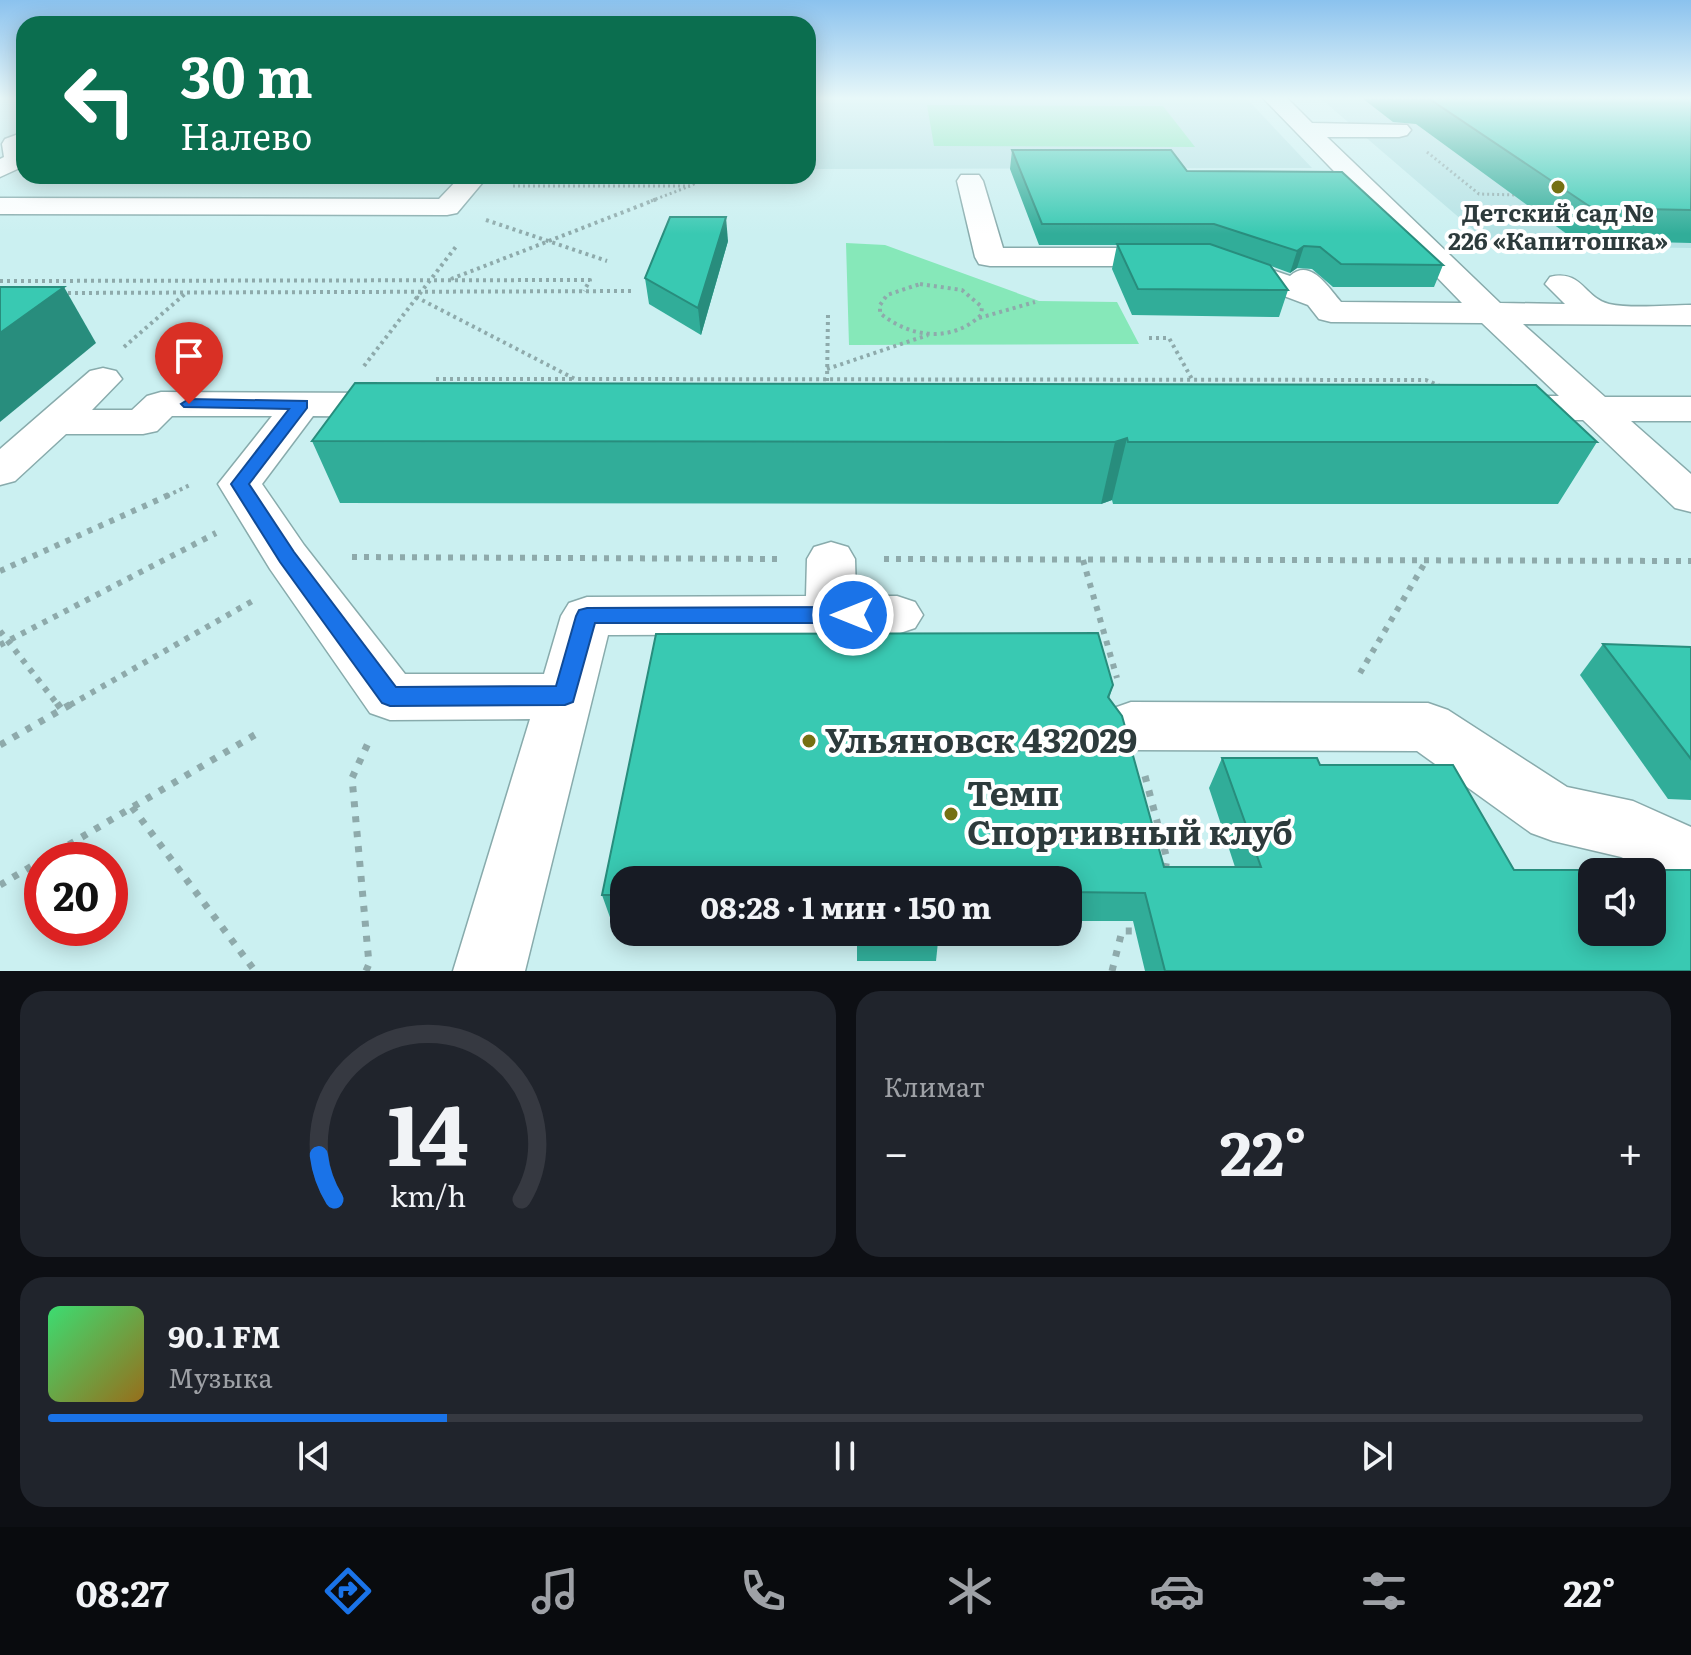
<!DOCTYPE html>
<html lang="ru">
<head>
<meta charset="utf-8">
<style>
  body { margin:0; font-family:Literata,serif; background:#20242c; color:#f1f3f6; height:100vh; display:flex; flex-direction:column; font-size:30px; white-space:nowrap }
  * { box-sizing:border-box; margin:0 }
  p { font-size:26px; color:#9ea1a6 }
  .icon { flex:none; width:44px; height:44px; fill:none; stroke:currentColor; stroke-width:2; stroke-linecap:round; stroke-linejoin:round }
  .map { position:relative; height:971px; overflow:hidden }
  .drawer { display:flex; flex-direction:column; gap:20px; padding:20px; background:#0d0f14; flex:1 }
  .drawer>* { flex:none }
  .banner { position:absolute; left:16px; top:16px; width:800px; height:168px; border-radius:24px; box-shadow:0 4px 20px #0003; background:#0b6e4f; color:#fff; overflow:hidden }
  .controls { position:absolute; left:1578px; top:858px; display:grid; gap:16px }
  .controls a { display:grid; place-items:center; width:88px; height:88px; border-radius:16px; background:#171b24; box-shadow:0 4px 20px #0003; font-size:40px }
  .speed { position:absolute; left:24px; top:842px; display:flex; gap:16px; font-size:40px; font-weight:700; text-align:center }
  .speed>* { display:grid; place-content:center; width:104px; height:104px; border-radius:50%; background:#171b24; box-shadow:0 4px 20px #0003; line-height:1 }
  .speed .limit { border:12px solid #d22; background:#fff; color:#111 }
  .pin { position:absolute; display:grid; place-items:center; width:68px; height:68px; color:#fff; margin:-82px -34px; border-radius:50% 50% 50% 0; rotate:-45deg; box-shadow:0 0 8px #0007 }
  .pin .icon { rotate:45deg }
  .me { position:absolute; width:88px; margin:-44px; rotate:270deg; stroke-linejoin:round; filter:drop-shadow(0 0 6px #0008) }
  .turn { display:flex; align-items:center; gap:28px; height:168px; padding:0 32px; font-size:36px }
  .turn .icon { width:104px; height:104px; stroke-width:2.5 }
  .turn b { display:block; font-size:56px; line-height:68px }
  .big { font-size:60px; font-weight:700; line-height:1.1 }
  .drawer .card { flex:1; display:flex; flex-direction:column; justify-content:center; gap:12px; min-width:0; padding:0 28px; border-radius:24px; background:#20242c }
  .drawer .dial { align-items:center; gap:0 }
  .dial svg { height:208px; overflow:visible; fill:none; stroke:#363941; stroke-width:7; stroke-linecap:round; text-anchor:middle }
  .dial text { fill:#f1f3f6; stroke:none }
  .song { display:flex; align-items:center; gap:24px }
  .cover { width:96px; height:96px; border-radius:12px; background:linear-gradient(135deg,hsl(140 70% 55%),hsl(40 70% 35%)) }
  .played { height:8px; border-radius:4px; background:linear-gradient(90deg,#1a73e8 25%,#363941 25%) }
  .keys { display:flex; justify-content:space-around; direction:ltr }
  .heat { display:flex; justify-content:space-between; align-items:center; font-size:44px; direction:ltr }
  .drawer .tiles { flex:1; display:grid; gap:20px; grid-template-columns:1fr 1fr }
  .card:last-child { grid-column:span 2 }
  .trip { position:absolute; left:610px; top:866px; width:472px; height:80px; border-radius:24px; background:#171b24; box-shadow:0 4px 20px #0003; font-weight:700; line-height:80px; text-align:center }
  .tabs { display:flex; height:128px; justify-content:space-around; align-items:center; background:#090b0e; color:#9ea1a6 }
  .tabs .icon { width:56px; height:56px }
  .tabs .selected { color:#1a73e8 }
  .tabs b { font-size:36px; color:#f1f3f6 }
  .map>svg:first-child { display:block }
  .built { fill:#b5e2e4 }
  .green { fill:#86e8b9 }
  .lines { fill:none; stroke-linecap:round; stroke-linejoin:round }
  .minor-casing { stroke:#88abac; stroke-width:3 }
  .path-far3 { stroke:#8eaaab; stroke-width:3; stroke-dasharray:2 3; stroke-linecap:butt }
  .path-far2 { stroke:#8eaaab; stroke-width:4; stroke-dasharray:3 4; stroke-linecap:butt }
  .path-far1 { stroke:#8eaaab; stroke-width:6; stroke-dasharray:5 7; stroke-linecap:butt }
  .path { stroke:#8eaaab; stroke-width:7; stroke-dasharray:6 9; stroke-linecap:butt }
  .minor { fill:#fff; fill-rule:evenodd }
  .wall { fill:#31ad99; fill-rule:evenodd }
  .shaded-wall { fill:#288d7d }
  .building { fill:#39c9b2; stroke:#288d7d; stroke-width:2; fill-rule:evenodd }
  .route { fill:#1a73e8; stroke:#114b97; stroke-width:2 }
  .poi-dot { fill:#757012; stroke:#fff; stroke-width:3 }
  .labels { text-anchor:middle; stroke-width:8; stroke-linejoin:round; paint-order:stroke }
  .far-poi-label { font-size:24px; font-weight:bold; fill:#2d3b3c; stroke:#fff }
  .near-poi-label { font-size:34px; font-weight:bold; fill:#2d3b3c; stroke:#fff; text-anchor:start }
</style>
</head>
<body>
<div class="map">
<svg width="1691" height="971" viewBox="0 0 1691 971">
  <rect width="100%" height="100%" fill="#cbf0f1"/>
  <g class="built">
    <polygon points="808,98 1246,98 1312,168 808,169"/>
    <polygon points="1320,98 1691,98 1691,248 1491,245"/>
  </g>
  <g class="green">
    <polygon points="927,105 1163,106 1195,147 934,146"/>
    <polygon points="846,243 885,245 1039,301 1117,302 1139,344 849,345"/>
  </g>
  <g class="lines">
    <g class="minor-casing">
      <g id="minor">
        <path d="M1263,98h24l25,25 95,2 4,5 -4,5 -8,2h-72l173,166 65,1 -20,-20 5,-7c32,-8 34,21 59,27 22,5 59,1 82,1v20l-168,-1 82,73h86v24h-60l60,53v38l-16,-4 -92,-88h-82l-14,-4 -6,-8 6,-8 14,-4h58l-77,-73 -151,-1 -12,-3 -11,-14 -104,-39h-214l-11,-2 -4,-7 -18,-76 4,-6h18l4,6 20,67h205l82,28c20,-19 38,11 51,26l121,1z"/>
        <polygon points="24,132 24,166 0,177 0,159 4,157 2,144 5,139"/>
        <polygon points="461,176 488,176 457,213 447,215 0,214 0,198 439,199"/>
        <polygon points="103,368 116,371 122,379 92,410 132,410 147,396 161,392 401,393 415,397 421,405 415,413 401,417 313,416 262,484 304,545 405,674 544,674 561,616 569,603 587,597 806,596 807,559 814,547 831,542 848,547 855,559 856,596 897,596 915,602 923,615 915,628 897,634 608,635 525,971 453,971 530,719 390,720 370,713 270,569 218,484 272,416 172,416 157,431 143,434 66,434 15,481 0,485 0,449 90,371"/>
        <polygon points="1131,702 1428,703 1448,710 1567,787 1633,801 1691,827 1691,891 1621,857 1553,841 1531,833 1417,751 1131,750 1111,743 1102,726 1111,709"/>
      </g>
    </g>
    <g class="path-far3">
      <polyline points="1427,152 1479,194 1518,195"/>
      <polyline points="513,186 690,186 709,176"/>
      <polyline points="651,201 690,186"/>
    </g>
    <g class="path-far2">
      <polyline points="486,220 607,261"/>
      <polyline points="451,279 657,199"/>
      <polyline points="0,281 590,280 584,291"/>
      <path d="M920,284l42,6 20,17 -1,8c-29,28 -71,23 -101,-2v-8l7,-10z"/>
      <polyline points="61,293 635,291"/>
      <polyline points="416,297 575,379 1426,380 1442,387"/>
      <polyline points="979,318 1035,302"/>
      <polyline points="1149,338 1169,338 1192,379"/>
      <polyline points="124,347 186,293"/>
      <polyline points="364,366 458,244"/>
      <polyline points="827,369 928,335"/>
      <polyline points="436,379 574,379"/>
      <polyline points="827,381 828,315"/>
      <polyline points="167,496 192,484"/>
    </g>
    <g class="path-far1">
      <polyline points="352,557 778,559"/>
      <polyline points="884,559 1691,561"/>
      <polyline points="1083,560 1117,678"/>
      <polyline points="0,571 171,494"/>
      <polyline points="0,631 58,705"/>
      <polyline points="0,645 216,533"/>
      <polyline points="1360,673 1426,561"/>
      <polyline points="70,705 256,599"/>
    </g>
    <g class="path">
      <polyline points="57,703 62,710"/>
      <polyline points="0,745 73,703"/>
      <polyline points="1145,776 1167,859 1165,870"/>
      <polyline points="132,807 255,971"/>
      <polyline points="43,860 258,733"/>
      <polyline points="0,885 42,860"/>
      <polyline points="366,971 369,964 352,778 369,741"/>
      <polyline points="1112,971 1122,931 1141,931"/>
    </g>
    <use href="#minor" class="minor"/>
  </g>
  <g class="wall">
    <polygon points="1362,98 1691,98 1691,243 1575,240 1416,124 1393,122"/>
    <polygon points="1012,150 1187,171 1443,265 1434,287 1333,287 1312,269 1297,268 1290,273 1271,266 1288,290 1279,317 1132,315 1112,269 1117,245 1039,245 1010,169"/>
    <polygon points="728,241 701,335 649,304 645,278"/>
    <polygon points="355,383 1597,442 1558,504 1113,504 1112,500 1101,504 340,503 312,441"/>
    <path d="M1098,633l15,52 -4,14 13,17 42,151h71l-26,-79 13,-30h95l3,7h133l61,105h177v101h-546l-12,-50h-65v-41h-444v43h-12l-10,-28 54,-261zM1592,872h60v60h-60z"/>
    <polygon points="1603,644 1691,647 1691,800 1668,799 1580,675"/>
    <polygon points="857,932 939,932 936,961 857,961"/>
  </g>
  <g class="shaded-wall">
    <polygon points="726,217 728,241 701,335 698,308"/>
    <polygon points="1304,246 1297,268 1290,273 1297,251"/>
    <polygon points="64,287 96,343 0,422 0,333"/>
    <polygon points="1127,438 1112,500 1101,504 1115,442"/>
  </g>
  <g class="building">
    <polygon points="1428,98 1691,98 1691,210 1592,208"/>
    <polygon points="1012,150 1171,150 1187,171 1342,172 1443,265 1341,264 1320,247 1304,246 1297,251 1214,224 1042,224"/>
    <polygon points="670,217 726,217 698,308 645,278"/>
    <polygon points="1117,244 1210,244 1270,265 1288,290 1138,289"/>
    <polygon points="0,287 64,287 0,333"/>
    <polygon points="355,383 1536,385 1597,442 1128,442 1127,438 1115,442 312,441"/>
    <path d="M1098,633l15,52 -5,12 14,19 42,151h97l-39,-109h95l3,7h133l61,105h177v101h-526l-20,-78 -77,-1v-12h-47v-1l-85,1h-312v15h-22l54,-261zM1592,872h60v60h-60z"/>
    <polygon points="1603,644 1691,647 1691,759"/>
    <rect x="857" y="932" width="82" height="1"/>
  </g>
  <linearGradient id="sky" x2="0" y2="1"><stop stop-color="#8bc2ee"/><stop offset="0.42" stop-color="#e8f8f9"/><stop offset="1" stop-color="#e8f8f9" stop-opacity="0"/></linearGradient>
  <rect width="1691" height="234" fill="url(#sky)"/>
  <polygon class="route" points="189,399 307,401 307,408 249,484 294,552 396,687 556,686 576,616 579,610 587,608 853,607 860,609 863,615 860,621 853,623 595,623 573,702 565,705 390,706 382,703 280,562 231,484 289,409 184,407 181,404"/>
  <g class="poi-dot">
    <circle cx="1558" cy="187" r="8"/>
    <circle cx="809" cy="741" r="8"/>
    <circle cx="951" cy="814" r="8"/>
  </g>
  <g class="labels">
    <g class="far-poi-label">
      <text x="1558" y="222">Детский сад №<tspan x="1558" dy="28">226 «Капитошка»</tspan></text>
    </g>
    <g class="near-poi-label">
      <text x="825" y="753">Ульяновск 432029</text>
      <text x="967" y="806">Темп<tspan x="967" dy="39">Спортивный клуб</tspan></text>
    </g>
  </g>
</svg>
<div class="controls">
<a><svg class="icon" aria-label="sound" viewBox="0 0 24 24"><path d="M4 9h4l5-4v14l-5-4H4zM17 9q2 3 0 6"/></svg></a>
</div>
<div class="speed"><div class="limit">20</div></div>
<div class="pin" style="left:189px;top:404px;background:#d93025"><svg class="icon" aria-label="arrive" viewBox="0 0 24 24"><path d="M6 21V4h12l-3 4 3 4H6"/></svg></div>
<svg class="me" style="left:853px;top:615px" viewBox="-20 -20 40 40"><circle r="17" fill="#1a73e8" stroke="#fff" stroke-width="3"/><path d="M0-11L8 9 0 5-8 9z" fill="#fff"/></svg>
<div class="trip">08:28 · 1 мин · 150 m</div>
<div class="banner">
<div class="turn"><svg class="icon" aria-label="left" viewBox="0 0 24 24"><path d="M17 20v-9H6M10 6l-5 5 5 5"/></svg><div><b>30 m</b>Налево</div></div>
</div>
</div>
<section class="drawer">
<div class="tiles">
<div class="card dial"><svg viewBox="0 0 100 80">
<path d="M14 69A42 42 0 1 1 86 69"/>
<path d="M14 69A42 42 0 0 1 8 52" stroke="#1a73e8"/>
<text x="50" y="56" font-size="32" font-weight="700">14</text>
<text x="50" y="72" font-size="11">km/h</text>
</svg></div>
<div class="card"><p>Климат</p>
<div class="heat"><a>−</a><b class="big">22°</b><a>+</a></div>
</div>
<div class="card">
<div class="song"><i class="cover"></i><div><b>90.1 FM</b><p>Музыка</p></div></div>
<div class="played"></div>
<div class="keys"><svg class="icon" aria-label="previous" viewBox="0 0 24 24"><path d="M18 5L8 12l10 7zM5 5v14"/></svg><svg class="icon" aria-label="pause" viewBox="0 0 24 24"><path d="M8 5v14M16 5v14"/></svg><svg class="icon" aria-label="next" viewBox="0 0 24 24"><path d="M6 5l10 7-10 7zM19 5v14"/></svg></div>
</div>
</div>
</section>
<nav class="tabs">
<b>08:27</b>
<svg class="icon selected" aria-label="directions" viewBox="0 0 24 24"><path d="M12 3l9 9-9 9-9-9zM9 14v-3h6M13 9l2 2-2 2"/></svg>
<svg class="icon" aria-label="music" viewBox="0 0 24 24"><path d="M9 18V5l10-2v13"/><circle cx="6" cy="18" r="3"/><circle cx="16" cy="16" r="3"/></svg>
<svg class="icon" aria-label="phone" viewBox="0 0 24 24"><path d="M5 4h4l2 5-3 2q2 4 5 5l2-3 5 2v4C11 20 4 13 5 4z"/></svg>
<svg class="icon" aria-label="climate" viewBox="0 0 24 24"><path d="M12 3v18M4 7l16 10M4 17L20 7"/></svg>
<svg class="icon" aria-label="car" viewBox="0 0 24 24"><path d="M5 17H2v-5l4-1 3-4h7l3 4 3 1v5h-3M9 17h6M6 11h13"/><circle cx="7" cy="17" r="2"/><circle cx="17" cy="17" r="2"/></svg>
<svg class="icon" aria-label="filters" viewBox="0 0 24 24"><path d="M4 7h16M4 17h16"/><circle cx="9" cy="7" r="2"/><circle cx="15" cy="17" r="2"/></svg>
<b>22°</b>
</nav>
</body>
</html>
